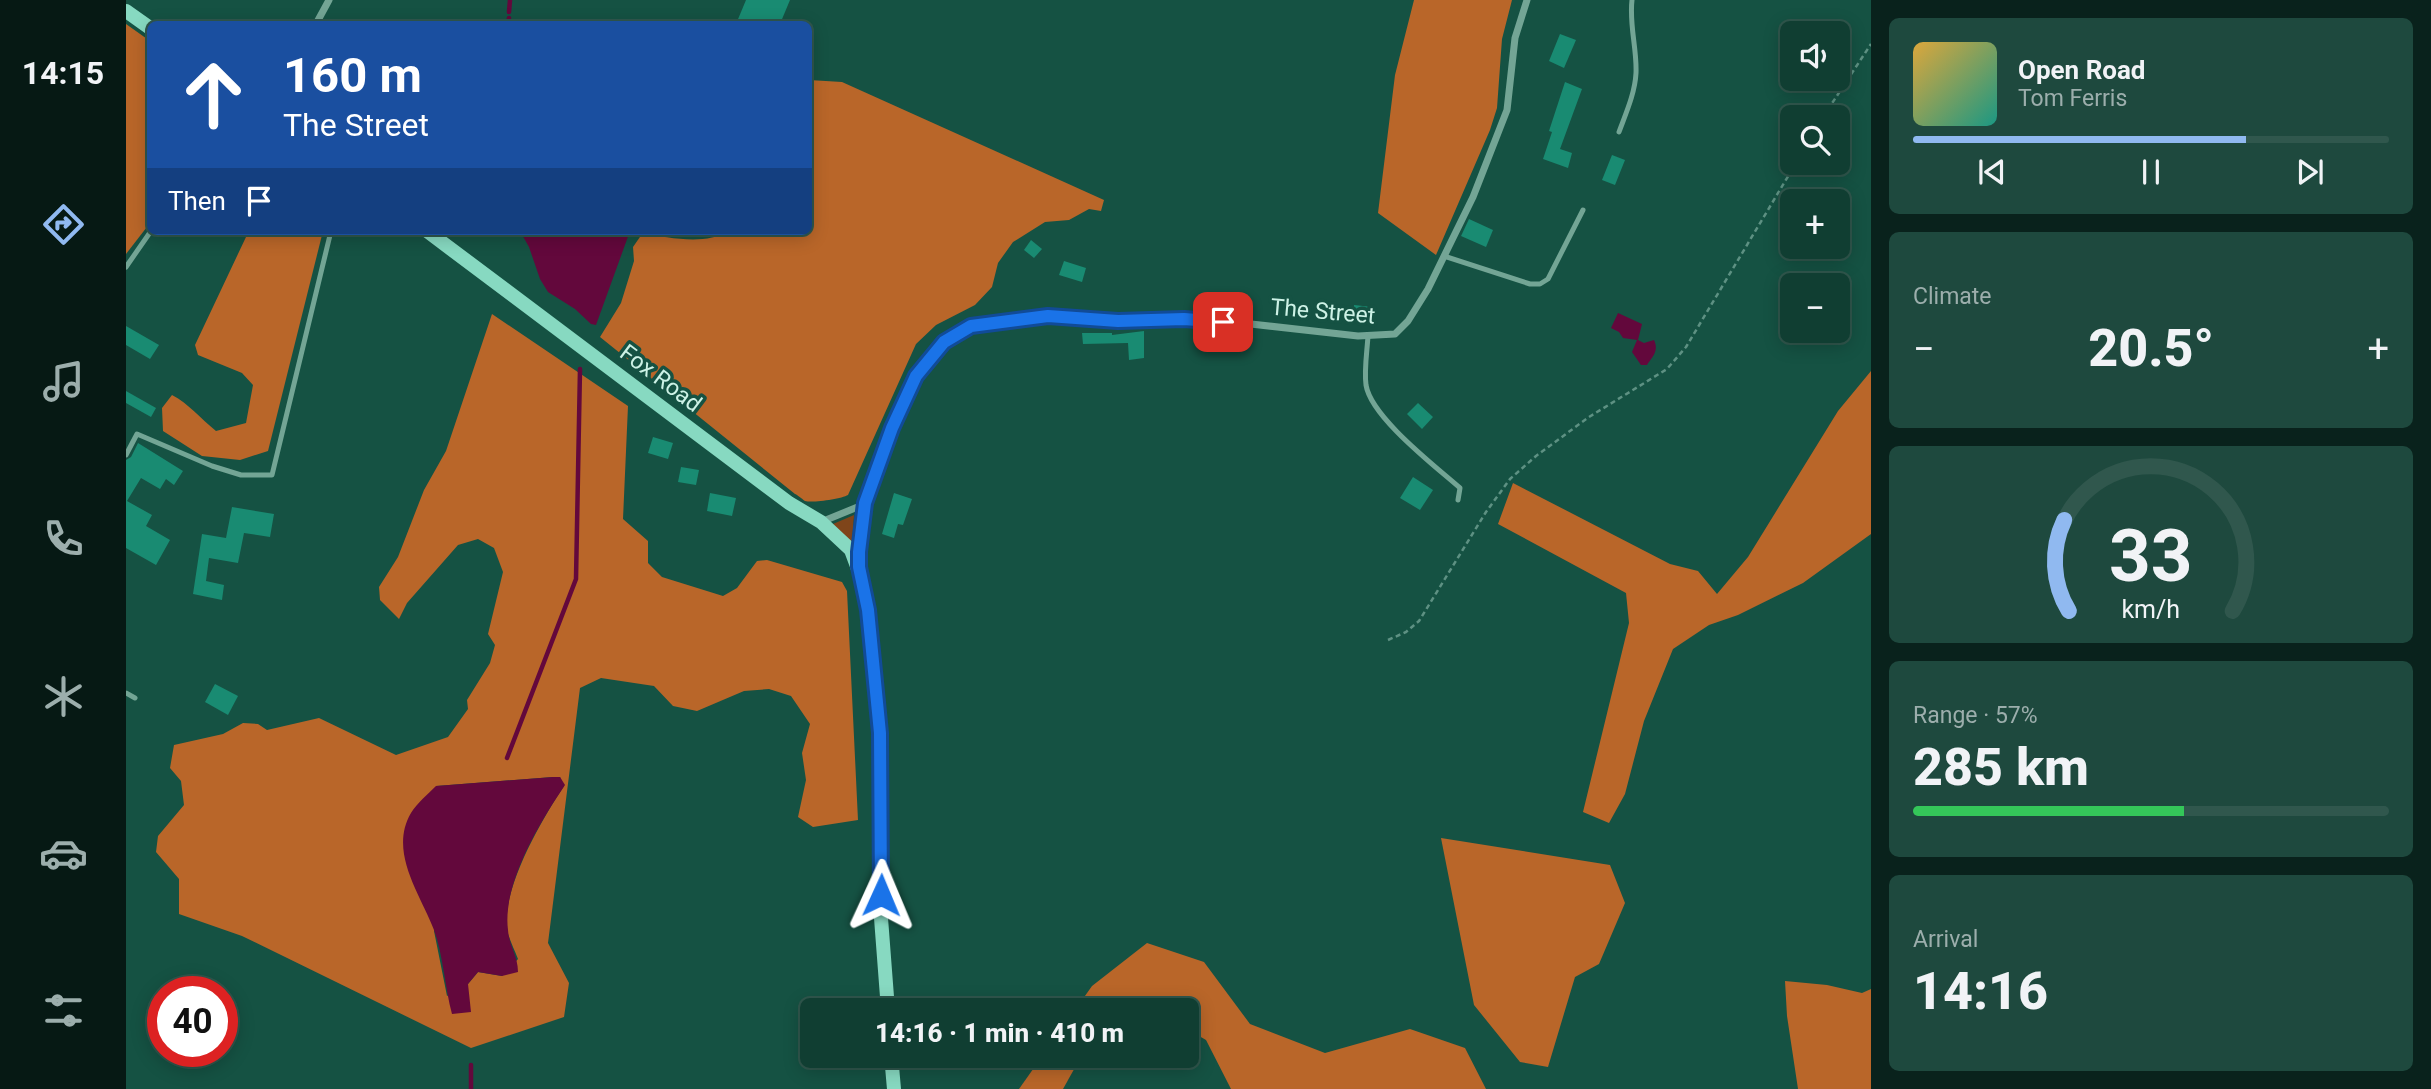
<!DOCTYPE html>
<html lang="en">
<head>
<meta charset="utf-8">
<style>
  body { margin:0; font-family:Roboto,sans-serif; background:#1e493e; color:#f1f3f6; height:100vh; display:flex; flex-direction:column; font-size:26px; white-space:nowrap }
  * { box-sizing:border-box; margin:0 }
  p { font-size:23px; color:#9caeac }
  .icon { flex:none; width:38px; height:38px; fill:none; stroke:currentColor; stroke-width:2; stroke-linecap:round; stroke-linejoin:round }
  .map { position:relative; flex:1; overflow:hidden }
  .panel { display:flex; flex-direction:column; gap:18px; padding:18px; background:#09221c; width:560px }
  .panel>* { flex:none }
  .hud { position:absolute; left:21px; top:21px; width:665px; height:214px; border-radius:10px; box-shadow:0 4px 18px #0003,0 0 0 2px #30574d; background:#1a4fa0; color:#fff; overflow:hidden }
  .tools { position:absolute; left:1654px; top:21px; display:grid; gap:14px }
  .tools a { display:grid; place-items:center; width:70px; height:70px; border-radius:10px; background:#103e32; box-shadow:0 4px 18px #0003,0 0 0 2px #30574d; font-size:35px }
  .speed { position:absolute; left:21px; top:976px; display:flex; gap:14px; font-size:35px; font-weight:700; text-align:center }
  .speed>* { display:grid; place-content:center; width:91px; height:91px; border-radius:50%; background:#103e32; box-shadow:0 4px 18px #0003,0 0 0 2px #30574d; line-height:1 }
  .speed .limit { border:10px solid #d22; background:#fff; color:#111 }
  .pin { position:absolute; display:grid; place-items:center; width:60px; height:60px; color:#fff; margin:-30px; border-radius:14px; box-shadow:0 4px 10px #0006 }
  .me { position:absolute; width:77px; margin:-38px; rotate:1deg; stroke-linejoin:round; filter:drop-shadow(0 0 5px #0008) }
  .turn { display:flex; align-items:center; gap:24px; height:147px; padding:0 21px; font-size:32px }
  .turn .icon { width:91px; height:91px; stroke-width:2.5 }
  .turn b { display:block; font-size:49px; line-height:60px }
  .then { display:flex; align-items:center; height:66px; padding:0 21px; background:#0003; gap:14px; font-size:26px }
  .big { font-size:52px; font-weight:800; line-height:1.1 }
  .panel .tile { flex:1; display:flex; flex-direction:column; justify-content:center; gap:10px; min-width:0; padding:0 24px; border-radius:10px; background:#1e493e }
  .panel .dial { align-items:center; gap:0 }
  .dial svg { height:182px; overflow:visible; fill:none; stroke:#30574d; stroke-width:7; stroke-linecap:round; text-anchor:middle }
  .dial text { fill:#f1f3f6; stroke:none }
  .song { display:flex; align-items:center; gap:21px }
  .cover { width:84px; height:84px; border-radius:10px; background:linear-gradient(135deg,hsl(40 70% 55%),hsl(170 70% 35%)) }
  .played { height:7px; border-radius:4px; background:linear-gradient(90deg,#90b9f0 70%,#30574d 70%) }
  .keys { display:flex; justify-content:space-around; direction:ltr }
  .heat { display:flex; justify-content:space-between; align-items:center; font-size:38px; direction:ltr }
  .charge { height:10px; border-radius:5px; background:linear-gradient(90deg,#34c759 57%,#30574d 0) }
  .trip { position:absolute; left:674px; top:998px; width:399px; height:70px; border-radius:10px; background:#103e32; box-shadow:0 4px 18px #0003,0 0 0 2px #30574d; font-weight:800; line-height:70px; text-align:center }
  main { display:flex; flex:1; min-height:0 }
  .dock { display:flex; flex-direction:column; width:126px; justify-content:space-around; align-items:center; background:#061914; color:#9caeac }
  .dock .icon { width:49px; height:49px }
  .dock .selected { color:#90b9f0 }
  .dock b { font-size:32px; color:#f1f3f6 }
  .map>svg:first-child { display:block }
  .green { fill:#7f451a }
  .forest { fill:#b96629; fill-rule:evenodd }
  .water { fill:#63083c }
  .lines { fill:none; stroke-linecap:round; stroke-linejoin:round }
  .stream { stroke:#63083c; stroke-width:4.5 }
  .building { fill:#198b72 }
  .path { stroke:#5e9183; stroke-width:2.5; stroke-dasharray:5 3.5; stroke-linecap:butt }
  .lane { stroke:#73a595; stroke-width:5 }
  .street { stroke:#73a595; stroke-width:7 }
  .secondary { stroke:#87d9c1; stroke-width:14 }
  .route-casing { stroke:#114b97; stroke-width:18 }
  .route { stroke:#1a73e8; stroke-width:12 }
  .labels { text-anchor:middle; stroke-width:7; stroke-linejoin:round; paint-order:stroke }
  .street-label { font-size:23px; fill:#cdf2e6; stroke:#155243 }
</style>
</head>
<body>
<main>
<nav class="dock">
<b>14:15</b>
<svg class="icon selected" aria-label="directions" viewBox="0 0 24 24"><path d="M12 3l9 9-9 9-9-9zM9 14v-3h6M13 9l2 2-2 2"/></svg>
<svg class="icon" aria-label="music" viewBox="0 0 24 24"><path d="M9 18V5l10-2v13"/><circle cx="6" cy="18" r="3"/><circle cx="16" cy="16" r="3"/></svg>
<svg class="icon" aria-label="phone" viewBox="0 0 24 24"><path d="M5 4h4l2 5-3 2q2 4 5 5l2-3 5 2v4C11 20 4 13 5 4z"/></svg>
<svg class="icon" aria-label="climate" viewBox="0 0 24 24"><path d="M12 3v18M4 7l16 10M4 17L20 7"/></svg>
<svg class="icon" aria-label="car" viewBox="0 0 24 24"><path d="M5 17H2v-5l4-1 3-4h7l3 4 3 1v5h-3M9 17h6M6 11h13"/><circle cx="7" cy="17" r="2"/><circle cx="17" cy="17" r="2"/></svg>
<svg class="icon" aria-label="filters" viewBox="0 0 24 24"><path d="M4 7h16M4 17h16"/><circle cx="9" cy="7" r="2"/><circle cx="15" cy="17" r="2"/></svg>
</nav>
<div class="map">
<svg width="1745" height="1089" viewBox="0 0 1745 1089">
  <rect width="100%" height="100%" fill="#155243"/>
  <polygon class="green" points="728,515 726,543 707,524"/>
  <g class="forest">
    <polygon points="1288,0 1386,0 1376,39 1371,108 1364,130 1310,255 1252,213 1269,75"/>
    <polygon points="0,24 24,41 24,223 0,254"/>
    <path d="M683,80l33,2 262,118 -3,11 -12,-2 -20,11 -24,2 -32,20 -15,21 -6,24 -17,18 -39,20 -20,19 -68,151c-7,4 -35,8 -43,6 0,0 -9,-7 -10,-7l-195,-157 21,-34 13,-42 -1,-14 9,-13c28,3 61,12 88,-3h78z"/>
    <path d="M115,231h82l-55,220 -28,9 -38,-4 -39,-25 -1,-23 10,-13c17,9 28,23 44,36l30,-8 7,-38 -11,-12 -44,-18 -3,-10 51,-108z"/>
    <path d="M366,314l136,92 -5,113 25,22v22l14,14 61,19 14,-8 20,-27 10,-1 75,22 5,9 11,229 -45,7 -15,-10 8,-37 -4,-27 8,-29 -19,-28 -22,-7 -25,2 -47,20 -24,-5 -19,-20 -53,-8 -21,10 -32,255 21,40 -5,34 -93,31 -229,-112 -63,-22v-35l-23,-27 2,-16 26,-31 -3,-24 -11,-13 4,-23 49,-11 20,-11 15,1 9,6 52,-12 77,37 52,-18 20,-28 -1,-9 23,-37 5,-18 -7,-11 15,-62 -9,-24 -16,-9 -20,6 -51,58 -8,16 -19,-19 -1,-13 19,-30 26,-67 22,-39zM427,777h7l4,9c-22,33 -66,108 -56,148 3,9 7,17 10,25l-16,17 -24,-4 -10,12 -21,12 -13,-65 2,-145z"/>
    <polygon points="1745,371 1745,534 1677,583 1612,615 1583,625 1547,649 1518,721 1499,794 1483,823 1457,812 1503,623 1500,593 1372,524 1387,483 1544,564 1572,571 1591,594 1622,557 1712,411"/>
    <polygon points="1315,838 1484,865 1499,903 1473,964 1449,977 1422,1067 1394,1062 1348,1005"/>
    <polygon points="1021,943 1078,962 1124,1024 1199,1053 1284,1029 1339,1048 1360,1089 1105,1089 1080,1040 1061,1029 1060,1010 1009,1010 995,1007 991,1010 949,1010 966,986"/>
    <polygon points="1659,981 1701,985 1736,993 1745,989 1745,1089 1672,1089 1661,1016"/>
    <polygon points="917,1055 956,1055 937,1089 893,1089"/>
  </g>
  <g class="water">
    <polygon points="394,231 504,231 470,325 465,324 449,309 422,292 414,279 403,247"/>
    <path d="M1492,313l24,11 -4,16 6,3 10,-3c5,11 -1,16 -7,25h-6l-9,-13 5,-12 -14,-2 -4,-6 -8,-4z"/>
    <path d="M427,777h7l5,8c-25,37 -63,99 -57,145 1,15 10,26 10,42l-16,4 -24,-4 -10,12 3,28 -19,2c-7,-26 -9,-60 -18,-84 -13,-35 -46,-78 -23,-117 6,-10 17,-19 25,-27z"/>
  </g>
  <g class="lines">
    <g class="stream">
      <polyline points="383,12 384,0"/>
      <polyline points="382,24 383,18"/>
      <polyline points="381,758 450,579 454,369"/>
      <polyline points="345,1065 345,1089"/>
    </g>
  </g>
  <g class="building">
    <polygon points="620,0 664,0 654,24 610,24"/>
    <polygon points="1434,34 1450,40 1438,68 1423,61"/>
    <polygon points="1439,82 1456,89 1434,149 1446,153 1442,168 1417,159 1426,132 1423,131"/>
    <polygon points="1486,155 1499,160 1489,185 1476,180"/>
    <polygon points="1343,219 1367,230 1360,247 1335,236"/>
    <polygon points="905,240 916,249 908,258 898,250"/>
    <polygon points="938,261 960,268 956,282 933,275"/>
    <polygon points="1228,305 1246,307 1244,323 1227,321"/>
    <polygon points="0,326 33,345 24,359 0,345"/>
    <polygon points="1018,331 1018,358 1003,360 1002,343 957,344 956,333 986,333 986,335"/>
    <polygon points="0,391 30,408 25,417 0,403"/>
    <polygon points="1292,403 1307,417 1296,429 1281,414"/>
    <polygon points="527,437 547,443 542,459 522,453"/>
    <polygon points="12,443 57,471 48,485 40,479 34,489 15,478 1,501 26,515 20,526 44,540 30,565 0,548 0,460 5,457"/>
    <polygon points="555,467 573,470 570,485 552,482"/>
    <polygon points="1287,477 1307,490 1294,510 1274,498"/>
    <polygon points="584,493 610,498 606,516 581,511"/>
    <polygon points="768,493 786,499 777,525 772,524 768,538 756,534"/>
    <polygon points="106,507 148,514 144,537 118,533 112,563 83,558 80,581 98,585 96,600 67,594 76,534 100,538"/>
    <polygon points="89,684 112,696 102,715 79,702"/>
  </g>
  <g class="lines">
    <g class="path">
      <polyline points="1697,117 1745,44"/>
      <polyline points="1262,640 1280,632 1293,621 1360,512 1384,479 1410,456 1463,417 1541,369 1560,347 1670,163"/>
    </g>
    <g class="lane">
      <path d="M1493,132c7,-19 16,-39 17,-59 1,-25 -7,-48 -4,-73"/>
      <polyline points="1318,256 1404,284 1414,284 1422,279 1457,210"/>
      <polyline points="0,267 25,231"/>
      <path d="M1242,336c-1,16 -4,34 -2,49 5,32 69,81 94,103l-2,12"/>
      <polyline points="0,455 11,434 86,466 115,475 146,475 205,231"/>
      <polyline points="0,693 9,698"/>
    </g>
    <g class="street">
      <polyline points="190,24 203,0"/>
      <polyline points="695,522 739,504"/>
      <polyline points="733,560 739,504 766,428 790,376 818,342 845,326 922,316 992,321 1058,319 1116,323 1232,336 1269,334 1282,321 1302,289 1347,197 1381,110 1389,38 1401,0"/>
    </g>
    <g class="secondary">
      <polyline points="0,11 24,28"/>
      <polyline points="301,231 663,503 695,522 725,550 738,585 742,610 754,733 755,918 762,1010"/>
      <polyline points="765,1055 768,1089"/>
    </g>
  </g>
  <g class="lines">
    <g class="route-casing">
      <polyline id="route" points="755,895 754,733 742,610 733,567 733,552 739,503 766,428 790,376 818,342 845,326 922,316 992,321 1058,319 1097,322"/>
    </g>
    <use href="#route" class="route"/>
  </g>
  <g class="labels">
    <g class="street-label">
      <text transform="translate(1197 311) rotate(5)" y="8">The Street</text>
      <text transform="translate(535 378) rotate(37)" y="8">Fox Road</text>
    </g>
  </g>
</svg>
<div class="tools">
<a><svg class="icon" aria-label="sound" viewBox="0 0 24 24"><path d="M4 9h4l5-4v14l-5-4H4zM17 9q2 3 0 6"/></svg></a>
<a><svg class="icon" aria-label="search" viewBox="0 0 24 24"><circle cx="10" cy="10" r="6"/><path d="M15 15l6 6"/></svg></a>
<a>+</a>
<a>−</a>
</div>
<div class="speed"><div class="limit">40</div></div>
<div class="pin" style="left:1097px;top:322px;background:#d93025"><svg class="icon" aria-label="arrive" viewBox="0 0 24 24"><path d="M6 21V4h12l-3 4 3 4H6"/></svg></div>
<svg class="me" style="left:755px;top:895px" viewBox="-20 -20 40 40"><path d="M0-17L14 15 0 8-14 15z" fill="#1a73e8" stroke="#fff" stroke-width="4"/></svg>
<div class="trip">14:16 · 1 min · 410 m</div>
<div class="hud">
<div class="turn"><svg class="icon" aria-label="ahead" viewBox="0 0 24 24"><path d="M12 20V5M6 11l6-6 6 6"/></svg><div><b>160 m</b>The Street</div></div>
<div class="then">Then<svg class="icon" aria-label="arrive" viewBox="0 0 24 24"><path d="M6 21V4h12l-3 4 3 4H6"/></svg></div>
</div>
</div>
<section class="panel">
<div class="tile">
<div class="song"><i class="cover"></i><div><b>Open Road</b><p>Tom Ferris</p></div></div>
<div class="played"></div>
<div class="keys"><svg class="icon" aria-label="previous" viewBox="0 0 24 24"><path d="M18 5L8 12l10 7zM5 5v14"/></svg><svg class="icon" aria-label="pause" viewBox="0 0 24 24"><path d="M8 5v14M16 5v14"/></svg><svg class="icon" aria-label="next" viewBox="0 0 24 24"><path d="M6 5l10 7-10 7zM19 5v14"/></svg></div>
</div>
<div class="tile"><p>Climate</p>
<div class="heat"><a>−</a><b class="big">20.5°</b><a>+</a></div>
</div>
<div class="tile dial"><svg viewBox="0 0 100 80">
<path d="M14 69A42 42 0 1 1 86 69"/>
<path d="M14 69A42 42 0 0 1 12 29" stroke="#90b9f0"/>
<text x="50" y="56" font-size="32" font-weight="700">33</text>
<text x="50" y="72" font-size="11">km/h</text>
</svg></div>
<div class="tile"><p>Range · 57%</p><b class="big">285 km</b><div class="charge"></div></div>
<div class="tile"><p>Arrival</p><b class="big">14:16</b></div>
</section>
</main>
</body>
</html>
